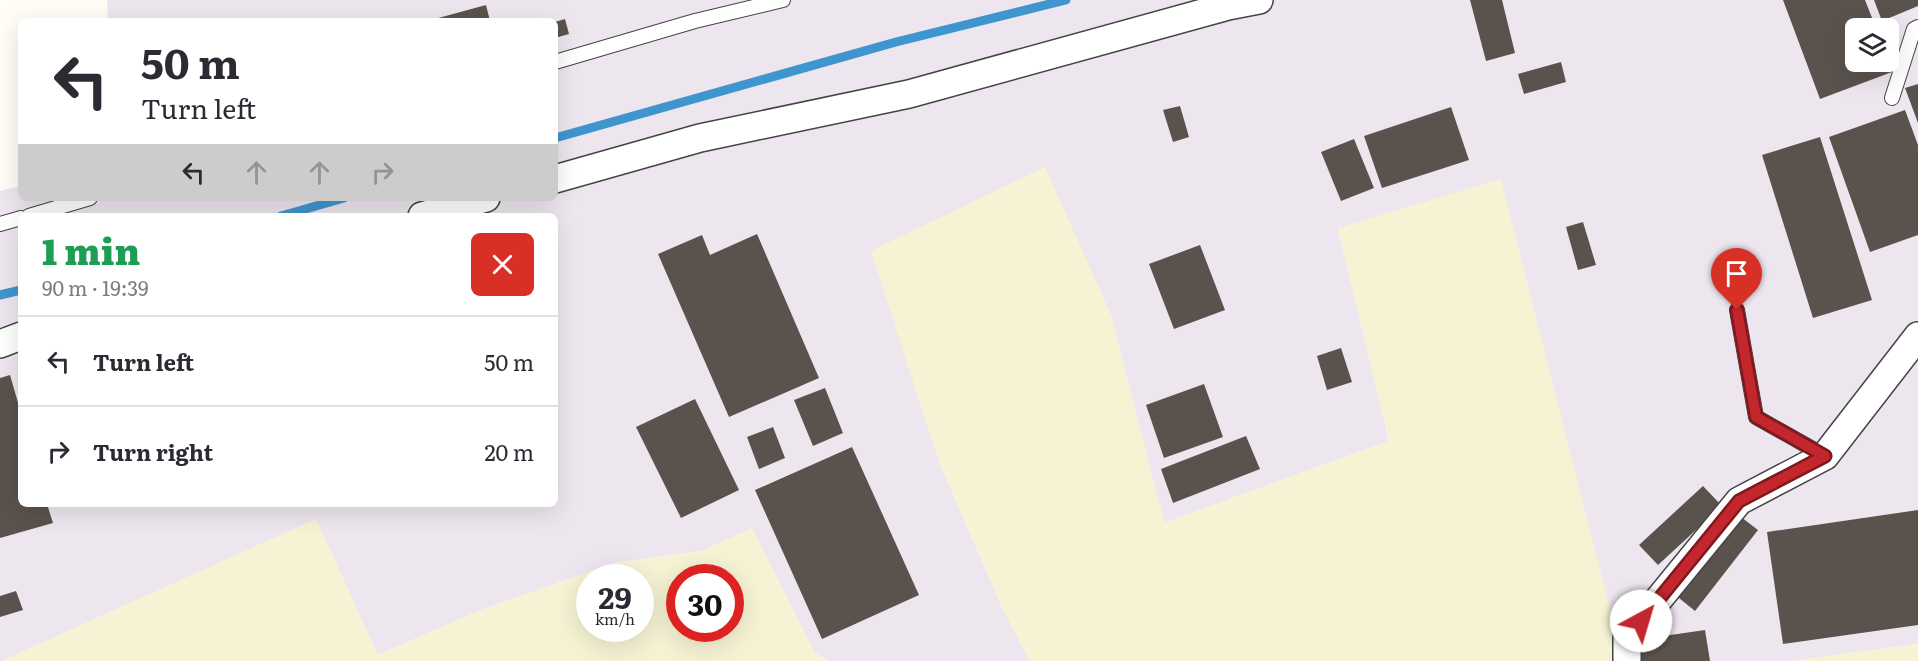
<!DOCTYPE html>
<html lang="en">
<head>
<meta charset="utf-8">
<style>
	body { margin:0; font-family:Literata,serif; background:#f2f2f3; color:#2b2b33; height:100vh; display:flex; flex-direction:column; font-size:22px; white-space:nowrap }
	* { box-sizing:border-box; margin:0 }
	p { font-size:20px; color:#7c7c81 }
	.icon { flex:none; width:33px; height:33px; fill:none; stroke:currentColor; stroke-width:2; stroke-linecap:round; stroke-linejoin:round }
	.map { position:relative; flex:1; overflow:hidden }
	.details { position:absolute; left:18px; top:213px; width:540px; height:294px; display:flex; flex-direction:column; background:#fff; border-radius:9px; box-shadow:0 6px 24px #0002 }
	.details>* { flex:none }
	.hud { position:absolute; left:18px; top:18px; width:540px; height:183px; border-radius:9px; box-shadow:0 6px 24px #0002; background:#fff; color:#2b2b33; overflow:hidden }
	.tools { position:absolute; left:1845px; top:18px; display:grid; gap:12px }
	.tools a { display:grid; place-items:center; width:54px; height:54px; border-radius:9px; background:#fff; box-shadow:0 6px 24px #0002; font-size:30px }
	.speed { position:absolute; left:576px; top:564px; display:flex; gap:12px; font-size:30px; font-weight:700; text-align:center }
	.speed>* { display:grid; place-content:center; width:78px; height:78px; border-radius:50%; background:#fff; box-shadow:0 6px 24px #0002; line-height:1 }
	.speed small { font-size:15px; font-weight:400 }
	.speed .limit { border:9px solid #d22; background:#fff; color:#111 }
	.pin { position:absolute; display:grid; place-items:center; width:51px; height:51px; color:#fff; margin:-62px -26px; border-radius:50% 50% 50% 0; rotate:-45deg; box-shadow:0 0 6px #0007 }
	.pin .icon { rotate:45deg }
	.me { position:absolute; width:66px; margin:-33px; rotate:39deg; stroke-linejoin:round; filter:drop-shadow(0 0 4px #0008) }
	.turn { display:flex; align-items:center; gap:21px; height:126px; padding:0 24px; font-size:27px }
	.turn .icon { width:78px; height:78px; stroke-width:2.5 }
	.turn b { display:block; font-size:42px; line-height:51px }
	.lanes { display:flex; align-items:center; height:57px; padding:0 24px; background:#0003; justify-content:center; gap:30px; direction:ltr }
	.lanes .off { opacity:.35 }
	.round { display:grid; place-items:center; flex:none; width:63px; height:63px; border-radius:9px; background:#f2f2f3 }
	.headline { display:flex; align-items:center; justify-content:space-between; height:102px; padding:0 24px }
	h1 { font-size:36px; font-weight:800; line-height:45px; color:#1e9e55 }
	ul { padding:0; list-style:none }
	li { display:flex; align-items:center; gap:18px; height:90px; padding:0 24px; border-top:2px solid #e1e1e2 }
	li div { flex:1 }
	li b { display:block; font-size:22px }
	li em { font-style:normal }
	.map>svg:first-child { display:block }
	.industrial { fill:#eee6ef; fill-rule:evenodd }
	.farmland { fill:#f6f3d4; fill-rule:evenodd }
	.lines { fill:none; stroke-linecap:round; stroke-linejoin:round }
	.stream { stroke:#3f96cf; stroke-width:9 }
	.building { fill:#5a524d }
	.service-casing { stroke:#444; stroke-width:16 }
	.minor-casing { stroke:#444; stroke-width:30 }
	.service { stroke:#fff; stroke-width:14 }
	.minor { stroke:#fff; stroke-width:27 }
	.route-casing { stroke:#7f191e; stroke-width:15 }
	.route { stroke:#c4262e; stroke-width:10 }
</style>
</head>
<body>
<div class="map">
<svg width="1918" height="661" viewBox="0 0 1918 661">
	<rect width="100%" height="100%" fill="#fffdf5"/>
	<path class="industrial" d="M107,0H1918V644L1792,661H1623L1338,228L1389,441L1164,523L1111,315L938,459L1002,607L1030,661H828L814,652L752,529L702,551L614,563L479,611L378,655L0,661V191L21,186V198H555V21H108ZM1856,28H1888V62H1856ZM21,216H555V504H21Z"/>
	<path class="farmland" d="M1045,167L1111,315L1164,523L1389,441L1338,228L1501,179L1623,661H1030L1002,607L938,459L871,251Z
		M316,519L378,655L479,611L614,563L702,551L752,528L814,652L828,661H1ZM590,578H640V628H590ZM680,578H730V628H680Z
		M1918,644V661H1792Z"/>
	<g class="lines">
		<path class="stream" d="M555,138L896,42L1066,0
			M281,216L344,198
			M0,295L21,290"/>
	</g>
	<path class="building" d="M1470,0H1502L1515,53L1486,61Z
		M1783,0H1865L1876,28H1856V62H1888L1892,72L1820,99Z
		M1874,0H1918V6L1882,21Z
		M486,5L490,21H431V20Z
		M565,19L569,34L555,38V22Z
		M1561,62L1566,82L1524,94L1518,74Z
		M1918,84V123L1905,88Z
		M1180,106L1189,137L1173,142L1163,110Z
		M1451,107L1469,160L1382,188L1364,136Z
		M1905,110L1918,145V235L1870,252L1829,137Z
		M1820,137L1872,300L1813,318L1762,155Z
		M1354,139L1374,188L1341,201L1321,152Z
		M1583,222L1596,265L1578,270L1566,227Z
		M757,234L819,378L729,417L658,254L702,235L710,255Z
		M1200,245L1225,310L1174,329L1149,264Z
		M1341,348L1352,382L1327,390L1317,356Z
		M10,375L21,413V504H47L53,523L0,538V378Z
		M1204,384L1223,437L1164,458L1146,405Z
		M825,388L843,433L813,446L794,400Z
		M695,399L739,490L681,518L636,427Z
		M773,427L785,458L759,469L747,437Z
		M1246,436L1260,469L1173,503L1161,469Z
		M852,447L919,595L822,639L755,490Z
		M1703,486L1722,506L1658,565L1639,545Z
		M1918,510V625L1783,644L1767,532Z
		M1737,514L1758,530L1695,611L1674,594Z
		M16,591L23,610L0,617V596Z
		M1705,630L1710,661H1639L1636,640Z"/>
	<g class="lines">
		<g class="service-casing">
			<path id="service" d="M555,62L695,21L783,0
				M1892,98L1914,29L1918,27
				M29,216L90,198
				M0,224L21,218
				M1737,310L1756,417L1825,456"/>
		</g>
		<g class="minor-casing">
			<path id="minor" d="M555,179L700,138L909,94L1228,6L1259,0
				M422,216L486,198
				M0,344L21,336
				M1627,661V638L1739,501L1825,456L1918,336"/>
		</g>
		<use href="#service" class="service"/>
		<use href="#minor" class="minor"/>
	</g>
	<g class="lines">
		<g class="route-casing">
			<path id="route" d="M1641,621L1739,501L1825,456L1756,417L1737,310"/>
		</g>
		<use href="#route" class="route"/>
	</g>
</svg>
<div class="tools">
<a><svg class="icon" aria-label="layers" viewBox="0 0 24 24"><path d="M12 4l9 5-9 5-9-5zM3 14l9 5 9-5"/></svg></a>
</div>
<div class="speed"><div>29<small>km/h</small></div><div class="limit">30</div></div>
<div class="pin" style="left:1737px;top:310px;background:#d93025"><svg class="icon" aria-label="arrive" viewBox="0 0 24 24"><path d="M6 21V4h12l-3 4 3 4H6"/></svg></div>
<svg class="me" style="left:1641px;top:621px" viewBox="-20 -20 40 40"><circle r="19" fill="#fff"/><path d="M0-13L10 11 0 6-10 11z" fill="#c4262e"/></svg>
<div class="hud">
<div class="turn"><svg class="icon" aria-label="left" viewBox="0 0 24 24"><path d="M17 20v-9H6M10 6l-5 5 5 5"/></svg><div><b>50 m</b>Turn left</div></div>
<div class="lanes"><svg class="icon" aria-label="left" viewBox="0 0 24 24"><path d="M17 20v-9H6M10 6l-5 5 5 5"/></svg><svg class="icon off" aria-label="ahead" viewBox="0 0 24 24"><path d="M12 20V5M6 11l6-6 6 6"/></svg><svg class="icon off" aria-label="ahead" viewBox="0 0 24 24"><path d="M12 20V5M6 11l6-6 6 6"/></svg><svg class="icon off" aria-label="right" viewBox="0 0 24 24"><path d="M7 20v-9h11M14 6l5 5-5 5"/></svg></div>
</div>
<section class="details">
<div class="headline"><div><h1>1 min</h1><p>90 m · 19:39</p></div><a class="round" style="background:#d93025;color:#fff"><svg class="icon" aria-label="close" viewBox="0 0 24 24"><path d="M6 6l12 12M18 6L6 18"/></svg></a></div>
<ul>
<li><svg class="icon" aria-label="left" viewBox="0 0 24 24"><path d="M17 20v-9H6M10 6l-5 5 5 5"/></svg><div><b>Turn left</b></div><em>50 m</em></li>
<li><svg class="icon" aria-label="right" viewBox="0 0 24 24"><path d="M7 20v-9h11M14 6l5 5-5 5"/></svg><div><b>Turn right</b></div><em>20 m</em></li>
</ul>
</section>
</div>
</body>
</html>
